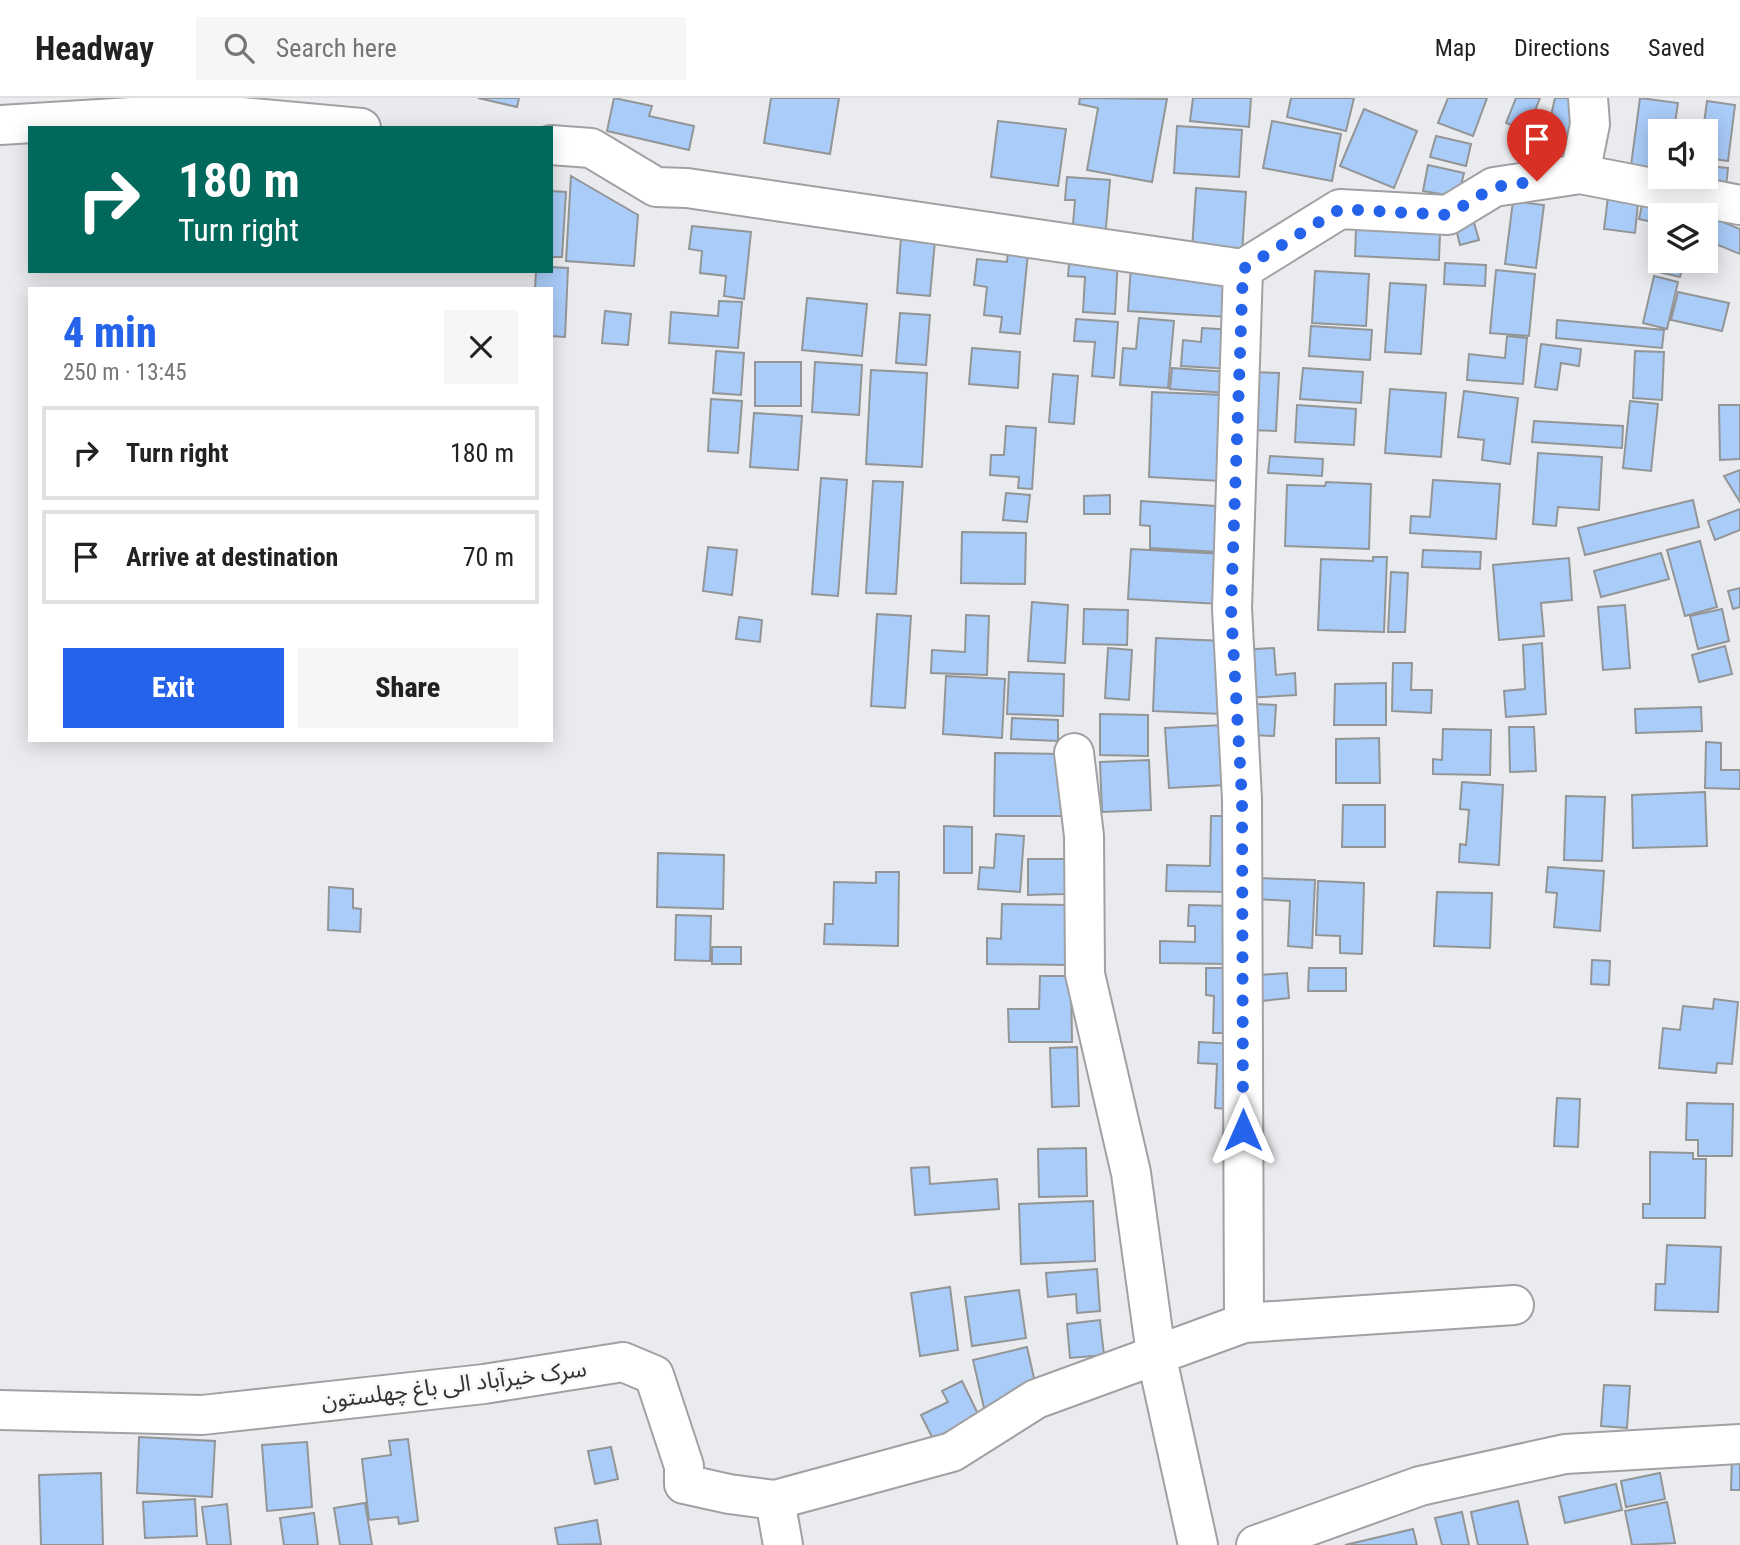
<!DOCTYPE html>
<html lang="en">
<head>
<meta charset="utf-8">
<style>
	body { margin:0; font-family:"Roboto Condensed","Noto Sans Arabic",sans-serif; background:#f6f6f6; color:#222; height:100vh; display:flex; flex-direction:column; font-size:26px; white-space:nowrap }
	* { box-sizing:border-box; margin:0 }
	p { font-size:23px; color:#767676 }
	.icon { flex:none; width:38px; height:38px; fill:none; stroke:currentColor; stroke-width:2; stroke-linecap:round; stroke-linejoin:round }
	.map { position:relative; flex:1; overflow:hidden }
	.panel { position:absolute; left:28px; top:189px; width:525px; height:455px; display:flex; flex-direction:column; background:#fff; border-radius:0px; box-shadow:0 4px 18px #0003 }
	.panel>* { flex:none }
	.guide { position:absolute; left:28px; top:28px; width:525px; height:147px; border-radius:0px; box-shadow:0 4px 18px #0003; background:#00695c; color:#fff; overflow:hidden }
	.buttons { position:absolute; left:1648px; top:21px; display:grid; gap:14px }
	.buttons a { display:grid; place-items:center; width:70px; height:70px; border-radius:0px; background:#fff; box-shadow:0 4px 18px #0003; font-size:35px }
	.pin { position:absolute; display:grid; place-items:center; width:60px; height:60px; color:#fff; margin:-72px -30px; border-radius:50% 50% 50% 0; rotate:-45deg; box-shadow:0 0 7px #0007 }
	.pin .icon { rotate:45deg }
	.me { position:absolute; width:77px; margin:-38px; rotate:0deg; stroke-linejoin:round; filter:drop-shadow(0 0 5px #0008) }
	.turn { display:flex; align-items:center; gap:24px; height:147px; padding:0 35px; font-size:32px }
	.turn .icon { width:91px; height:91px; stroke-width:2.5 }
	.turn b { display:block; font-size:49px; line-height:60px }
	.round { display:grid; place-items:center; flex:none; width:74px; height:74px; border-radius:0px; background:#f6f6f6 }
	.overview { display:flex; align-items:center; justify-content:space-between; height:119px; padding:0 35px }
	h1 { font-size:42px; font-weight:800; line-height:52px; color:#2563eb }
	.primary-button { display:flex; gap:14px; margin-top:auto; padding:14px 35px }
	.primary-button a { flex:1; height:80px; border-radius:0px; background:#2563eb; color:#fff; font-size:28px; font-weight:800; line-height:80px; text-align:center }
	.primary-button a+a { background:#f6f6f6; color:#222 }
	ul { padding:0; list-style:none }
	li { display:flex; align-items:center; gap:21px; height:94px; margin:0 14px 10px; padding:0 21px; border:4px solid #e0e0e0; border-radius:0px }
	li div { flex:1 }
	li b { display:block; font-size:26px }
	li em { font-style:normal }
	header { display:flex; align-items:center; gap:42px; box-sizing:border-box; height:98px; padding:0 35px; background:#fff; border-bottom:2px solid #e0e0e0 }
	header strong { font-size:33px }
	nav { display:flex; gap:38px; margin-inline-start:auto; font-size:24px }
	.search { width:490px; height:63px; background:#f6f6f6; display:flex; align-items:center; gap:18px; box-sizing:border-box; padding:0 24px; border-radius:0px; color:#767676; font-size:26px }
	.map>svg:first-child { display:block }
	.building { fill:#a9ccf8; stroke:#939597; stroke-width:2 }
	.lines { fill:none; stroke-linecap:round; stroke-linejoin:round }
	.minor-casing { stroke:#a1a1a4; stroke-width:42 }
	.minor { stroke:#fff; stroke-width:38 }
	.route { stroke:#2563eb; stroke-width:12; stroke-dasharray:0 21.6 }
	.labels { text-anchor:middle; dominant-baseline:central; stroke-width:5; stroke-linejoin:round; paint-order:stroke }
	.street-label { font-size:23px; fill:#313233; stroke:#f8f8fb }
</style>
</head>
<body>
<header>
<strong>Headway</strong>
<div class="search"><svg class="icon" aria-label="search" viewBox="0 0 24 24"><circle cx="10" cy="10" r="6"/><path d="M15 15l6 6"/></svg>Search here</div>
<nav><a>Map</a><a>Directions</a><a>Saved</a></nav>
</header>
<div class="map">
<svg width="1740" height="1447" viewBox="0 0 1740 1447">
	<rect width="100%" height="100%" fill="#eaebee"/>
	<path class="building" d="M478,0H519L517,9Z
		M614,0L652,8L649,18L694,28L689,52L607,33Z
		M771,0H839L830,56L764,45Z
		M1080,0L1167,1L1152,84L1087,72L1098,10L1079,6Z
		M1193,0H1251L1249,29L1190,23Z
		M1291,0H1354L1346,33L1287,19Z
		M1448,0H1487L1473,38L1438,25Z
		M1516,0H1540L1527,33L1506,25Z
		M1555,0H1574L1571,60L1543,53Z
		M1640,0L1678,5L1675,25L1700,28L1699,33H1661V78L1630,75Z
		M1707,3L1735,7L1728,63L1706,60V33H1703Z
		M1364,11L1417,33L1394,90L1340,68Z
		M998,23L1066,31L1058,88L991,79Z
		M1272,23L1341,36L1332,83L1263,70Z
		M1177,28L1242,32L1239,79L1174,75Z
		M1436,38L1471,46L1466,68L1430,59Z
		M1428,67L1464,75L1458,99L1423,93Z
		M1706,68L1728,70L1726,89L1696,86L1697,79H1706Z
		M571,78L638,117L634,168L566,163Z
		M1067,79L1110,82L1105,141L1072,139L1075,102H1065Z
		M1196,90L1246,94L1242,155L1192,152Z
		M1609,91L1639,95L1635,135L1604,131Z
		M551,93L566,94L562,159H551Z
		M1644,97L1694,117H1661V126L1639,121Z
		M1513,103L1544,107L1536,170L1505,166Z
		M1471,114L1479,142L1460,147L1453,119Z
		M1706,117L1740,131V156L1706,142Z
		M692,128L751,134L744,201L724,198L726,178L700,175L702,153L689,151Z
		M1356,131L1440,135L1439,162L1355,158Z
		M901,139L935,142L930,198L897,195Z
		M1661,151V163H1684L1680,179L1655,173Z
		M1008,153L1028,155L1020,236L1000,234L1002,219L984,217L987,189L974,187L977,161L1007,164Z
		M1070,156L1118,160L1115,216L1083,214L1085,179L1068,178Z
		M1445,165L1486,167L1485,188L1444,186Z
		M1131,167L1230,172L1228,219L1128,213Z
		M551,169L568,170L565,239L551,238V191H535L536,173H551Z
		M1496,172L1535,176L1529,238L1490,235Z
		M1315,173L1369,176L1366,228L1312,225Z
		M1654,178L1678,184L1667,231L1643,225Z
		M1390,185L1426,187L1421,256L1385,254Z
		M1678,194L1729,205L1722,233L1671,222Z
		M807,200L867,206L862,258L802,252Z
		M719,203L742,204L738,250L669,245L671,214L718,218Z
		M605,213L631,216L628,247L602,245Z
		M900,215L930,217L926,267L896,265Z
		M1139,220L1174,223L1168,290L1120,287L1123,250L1136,251Z
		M1076,221L1118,224L1114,280L1092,278L1095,244L1074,243Z
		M1557,222L1664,232L1662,250L1556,240Z
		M1311,228L1372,232L1370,262L1309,258Z
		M1202,230L1235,232L1232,271L1181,268L1183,242L1201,244Z
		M1507,238L1527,240L1523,286L1467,282L1469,256L1505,260Z
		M1541,246L1581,251L1579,268L1561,265L1557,292L1535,289Z
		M972,250L1020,254L1018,290L969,286Z
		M716,253L744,255L741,297L713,295Z
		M1635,253L1664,254L1662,302L1633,300Z
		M755,264H801V308H755Z
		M815,264L862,267L859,317L812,314Z
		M1172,270L1229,274L1227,295L1170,291Z
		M1303,270L1363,274L1361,305L1300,301Z
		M871,272L927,275L922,369L866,366Z
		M1249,274L1279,275L1276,333L1246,332Z
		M1053,276L1078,278L1074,326L1049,324Z
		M1390,291L1446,295L1441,359L1385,355Z
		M1464,293L1518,300L1510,366L1482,362L1484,342L1458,339Z
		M1152,294L1225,297L1221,383L1149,379Z
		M711,301L742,303L738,355L708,353Z
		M1630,303L1658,306L1651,373L1623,370Z
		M1297,307L1356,311L1354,347L1295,344Z
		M1719,307H1740V361L1720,362Z
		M754,315L802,318L798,372L750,369Z
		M1534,323L1623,328L1622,350L1532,344Z
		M1006,328L1036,330L1032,391L1018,390L1019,379L990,377L991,357H1004Z
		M1538,355L1602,359L1599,412L1558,409L1556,428L1533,426Z
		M1270,358L1323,361L1322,378L1268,375Z
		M1740,372V404L1724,378Z
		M821,380L847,382L838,498L812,496Z
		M1433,382L1500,386L1496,441L1410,435L1411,418L1430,419Z
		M873,383L903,384L896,496L866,495Z
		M1326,384L1371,386L1369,451L1285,448L1287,387L1325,388Z
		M1006,395L1030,397L1027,424L1003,422Z
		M1110,397V416H1084V398Z
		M1693,402L1699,429L1585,457L1578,430Z
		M1141,403L1231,409L1219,454L1150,450V428L1140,427Z
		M1740,411V432L1715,442L1708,423Z
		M962,434L1026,435L1025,486L961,485Z
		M1700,443L1717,509L1685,518L1667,452Z
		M708,449L737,452L732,497L703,493Z
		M1131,451L1224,456L1221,506L1128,501Z
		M1423,452L1481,454L1480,471L1422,469Z
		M1661,455L1669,481L1601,499L1594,473Z
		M1373,459H1387L1384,534L1318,532L1321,461L1373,463Z
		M1569,460L1572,502L1541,505L1544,538L1499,542L1493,467Z
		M1391,474L1408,475L1405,534H1388Z
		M1740,490V509L1733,511L1728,493Z
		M1032,504L1068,507L1065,565L1028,563Z
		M1625,507L1630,570L1603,572L1598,509Z
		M1084,511L1128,512L1127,547L1083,546Z
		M1722,511L1729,543L1698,551L1690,518Z
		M877,516L911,518L905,610L871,608Z
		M966,517L989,518L987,577L931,575L932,552L965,554Z
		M739,519L762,522L760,544L736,541Z
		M1156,540L1224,543L1222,616L1153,613Z
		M1542,545L1546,616L1506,619L1504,593L1525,591L1523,547Z
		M1725,548L1732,576L1699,584L1692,557Z
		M1108,550L1132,552L1129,602L1105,600Z
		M1274,550L1276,577L1295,575L1296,597L1244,600L1241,552Z
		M1393,565H1412L1411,592H1432L1431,615L1392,613Z
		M1009,574L1064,576L1063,618L1007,616Z
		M946,578L1005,581L1002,640L943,636Z
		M1386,585V627H1334L1335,586Z
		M1254,606L1276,607L1274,638L1253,637Z
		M1701,609L1702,633L1636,635L1635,611Z
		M1100,616L1148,617V658L1100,657Z
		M1012,620L1058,622V643L1011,641Z
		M1224,627L1227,687L1169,690L1165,630Z
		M1509,629H1534L1536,673L1510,674Z
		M1443,631L1491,632L1490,677L1433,676V661L1442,662Z
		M1379,640L1380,685H1336V641Z
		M1706,644L1721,645V672H1740V691L1705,690Z
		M995,655L1063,656L1062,718H994Z
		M1149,662L1151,712L1102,714L1100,664Z
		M1462,684L1503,687L1499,767L1459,764L1460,746L1466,747L1469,712L1460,711Z
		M1705,694L1707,748L1633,750L1632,697Z
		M1566,698L1605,699L1602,763L1564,762Z
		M1343,707H1385V749H1342Z
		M1211,718H1234L1233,794L1166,793L1167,767L1210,768Z
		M944,728L972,729V775H944Z
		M996,736L1024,738L1020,794L978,791L980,769L994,770Z
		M658,755L724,757L723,811L657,809Z
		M1028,761H1065V796L1028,797Z
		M1548,769L1604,773L1600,833L1554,829L1557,795L1546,794Z
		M876,774H899L898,848L824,846L825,826H833L834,784L876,785Z
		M1256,780L1315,782L1312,850L1288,848L1290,803L1255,801Z
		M1318,783L1364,785L1362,856L1340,855V838L1316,837Z
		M329,789L353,791V810L361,811L360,834L328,832Z
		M1437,794L1492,795L1490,850L1434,848Z
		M1002,806L1070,807L1068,867L987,866V840L1001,841Z
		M1189,807L1233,808V866L1160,865V843L1195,844V828H1188Z
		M676,817L711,818L710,863L675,862Z
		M712,849H741V866H712Z
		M1592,862L1610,863L1609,887L1591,886Z
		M1206,870H1237L1235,935H1213L1214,898L1206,897Z
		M1309,870H1346V893H1308Z
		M1287,875L1289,900L1262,903L1259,877Z
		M1040,878H1071L1072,944H1009L1008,911H1039Z
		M1714,901L1738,904L1732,966L1717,965L1716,975L1659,970L1663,930L1680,932L1683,908L1713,911Z
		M1199,944L1234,946L1231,1011L1215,1010L1217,966L1198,965Z
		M1077,949L1079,1008L1052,1009L1050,950Z
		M1557,1000L1580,1001L1578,1049L1554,1048Z
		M1687,1005L1733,1006L1732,1058H1698V1042H1686Z
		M1086,1050L1087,1098L1039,1099L1038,1051Z
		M1650,1054L1693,1055V1061H1706L1705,1120H1643V1106H1650Z
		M929,1069L930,1086L997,1081L999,1111L915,1117L911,1070Z
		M1093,1103L1095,1163L1021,1166L1019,1106Z
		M1667,1147L1721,1149L1718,1214L1655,1212L1656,1186H1665Z
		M1097,1171L1100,1213L1077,1215L1076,1196L1048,1199L1046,1175Z
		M950,1189L958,1252L920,1258L911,1195Z
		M1019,1192L1026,1240L972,1248L965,1199Z
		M1100,1222L1104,1257L1070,1260L1067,1226Z
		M1027,1249L1038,1298L984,1310L973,1262Z
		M962,1283L979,1318L933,1341L921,1317L948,1304L942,1293Z
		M1604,1287L1630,1288L1627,1330L1601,1328Z
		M139,1339L215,1343L212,1399L137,1395Z
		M408,1341L418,1423L399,1426L398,1419L369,1422L362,1361L391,1357L389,1343Z
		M307,1344L312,1409L267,1413L262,1347Z
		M611,1349L618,1381L595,1386L588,1353Z
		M1732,1358H1740V1392H1731Z
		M101,1375L103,1447H41L39,1377Z
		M1660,1375L1665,1401L1626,1409L1621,1383Z
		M1616,1386L1622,1412L1565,1425L1559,1399Z
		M195,1401L197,1438L145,1440L143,1404Z
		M1518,1403L1528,1447H1478L1471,1414Z
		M1667,1404L1675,1445L1632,1447L1625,1413Z
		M365,1405L372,1447H340L334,1410Z
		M227,1406L231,1447H207L202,1409Z
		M1462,1414L1469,1447H1442L1435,1420Z
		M314,1415L318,1447H284L280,1420Z
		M597,1422L601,1446L558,1447L555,1430Z
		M1413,1431L1417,1447H1345Z"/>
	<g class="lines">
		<g class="minor-casing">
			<path id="minor" d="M0,27L198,15L361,30
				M551,47L591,50L656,89L687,90L1243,171L1340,111L1448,117L1494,89L1580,76L1740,107
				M1580,76L1590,26L1588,0
				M1243,171L1232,510L1242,701L1244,1225
				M1074,655L1084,738L1085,876L1131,1075L1156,1256L1198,1447
				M0,1312L202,1317L484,1286L623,1264L654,1277L684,1368V1386L729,1396L775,1402L783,1447
				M775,1402L952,1354L1036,1301L1244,1225L1514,1207
				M1256,1447L1420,1388L1565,1356L1740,1346"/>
		</g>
		<use href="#minor" class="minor"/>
	</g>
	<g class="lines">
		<path class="route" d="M1243,1032L1242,701L1231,510L1243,171L1340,111L1448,117L1494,89L1537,83"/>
	</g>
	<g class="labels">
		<g class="street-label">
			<text transform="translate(454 1287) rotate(-7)">سرک خیرآباد الی باغ چهلستون</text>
		</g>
	</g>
</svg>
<div class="buttons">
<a><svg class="icon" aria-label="sound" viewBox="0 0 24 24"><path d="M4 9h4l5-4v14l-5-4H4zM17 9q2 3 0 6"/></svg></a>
<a><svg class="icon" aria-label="layers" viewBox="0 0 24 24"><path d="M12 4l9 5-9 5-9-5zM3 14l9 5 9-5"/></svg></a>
</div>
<div class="pin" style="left:1537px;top:83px;background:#d93025"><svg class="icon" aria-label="arrive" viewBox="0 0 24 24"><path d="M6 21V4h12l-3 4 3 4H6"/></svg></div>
<svg class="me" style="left:1243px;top:1032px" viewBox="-20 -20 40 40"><path d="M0-17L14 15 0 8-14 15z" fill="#2563eb" stroke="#fff" stroke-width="4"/></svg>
<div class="guide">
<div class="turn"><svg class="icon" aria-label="right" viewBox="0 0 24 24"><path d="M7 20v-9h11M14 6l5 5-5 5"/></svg><div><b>180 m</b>Turn right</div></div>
</div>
<section class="panel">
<div class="overview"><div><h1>4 min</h1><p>250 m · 13:45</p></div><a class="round"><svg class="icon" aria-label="close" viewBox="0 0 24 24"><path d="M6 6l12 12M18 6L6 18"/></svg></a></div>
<ul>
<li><svg class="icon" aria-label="right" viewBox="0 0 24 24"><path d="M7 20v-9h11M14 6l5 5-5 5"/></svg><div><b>Turn right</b></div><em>180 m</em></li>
<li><svg class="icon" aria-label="arrive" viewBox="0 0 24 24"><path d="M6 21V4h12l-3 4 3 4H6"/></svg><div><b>Arrive at destination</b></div><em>70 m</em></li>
</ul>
<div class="primary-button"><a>Exit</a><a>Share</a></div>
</section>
</div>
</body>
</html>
